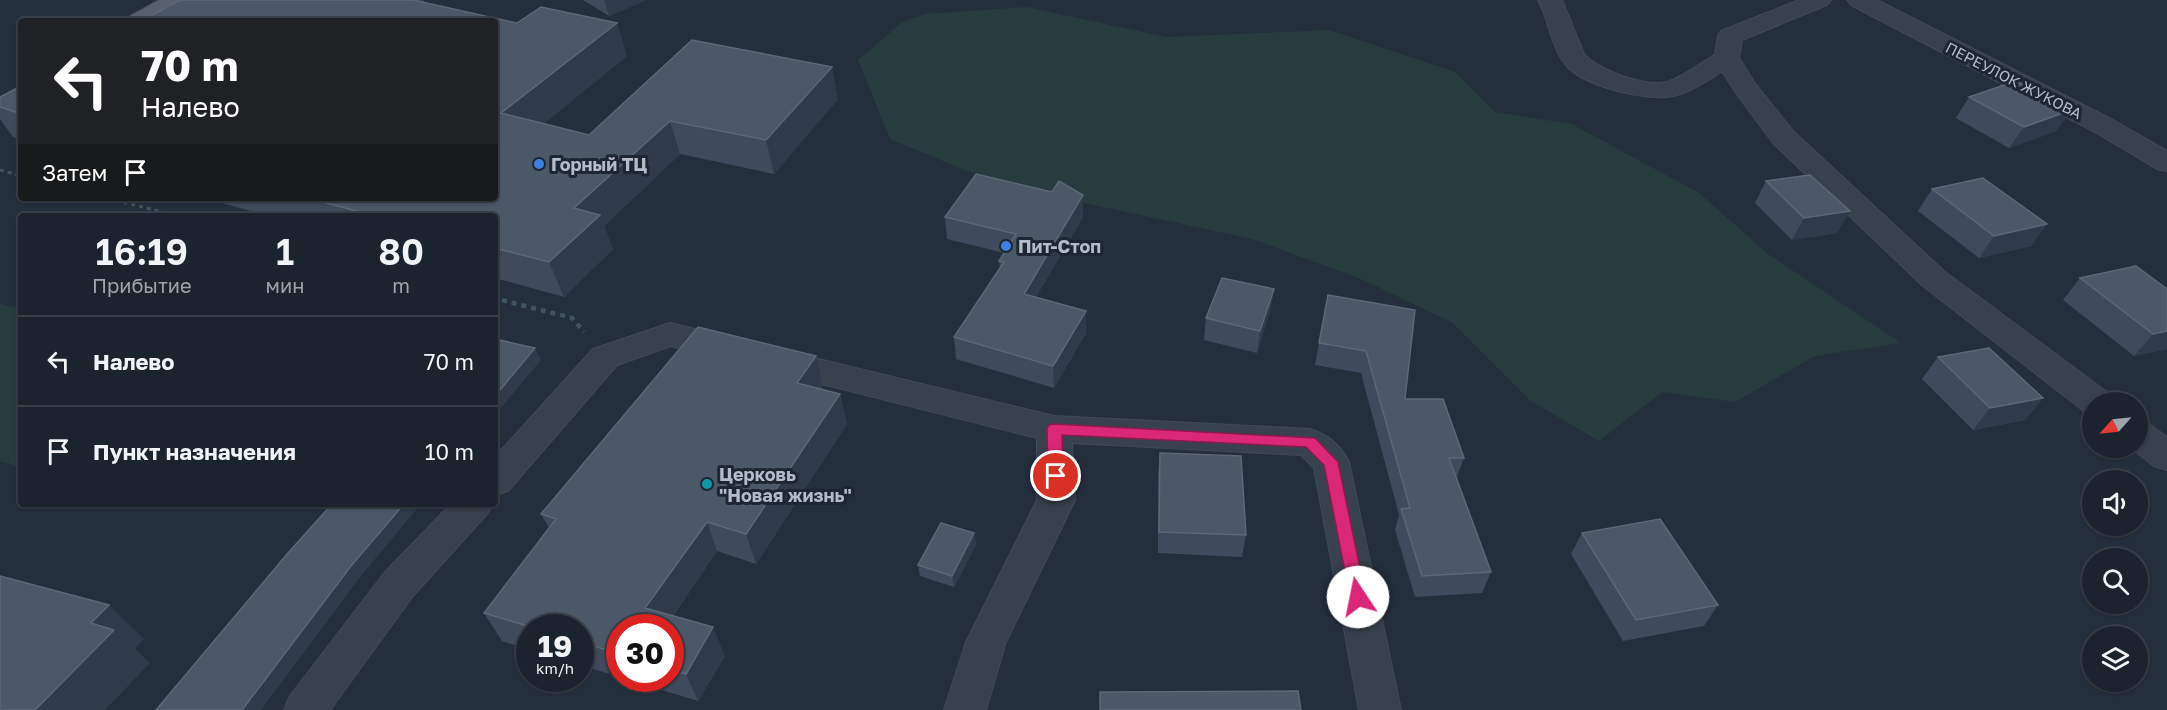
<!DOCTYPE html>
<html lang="ru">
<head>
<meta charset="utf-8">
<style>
	body { margin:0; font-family:"Golos Text",sans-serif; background:#242b36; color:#f1f3f6; height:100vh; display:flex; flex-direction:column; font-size:22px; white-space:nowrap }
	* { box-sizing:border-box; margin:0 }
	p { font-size:20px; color:#a0a4aa }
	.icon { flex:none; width:33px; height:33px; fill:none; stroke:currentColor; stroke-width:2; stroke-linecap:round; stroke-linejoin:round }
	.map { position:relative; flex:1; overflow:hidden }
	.panel { position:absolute; left:18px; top:213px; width:480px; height:294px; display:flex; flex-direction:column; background:#1b232e; border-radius:6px; box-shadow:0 2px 4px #0004,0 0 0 2px #39404a }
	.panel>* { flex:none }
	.guide { position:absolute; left:18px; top:18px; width:480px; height:183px; border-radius:6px; box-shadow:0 2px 4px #0004,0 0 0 2px #39404a; background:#202124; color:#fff; overflow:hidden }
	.needle { width:39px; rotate:243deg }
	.buttons { position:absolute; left:2082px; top:392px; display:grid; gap:12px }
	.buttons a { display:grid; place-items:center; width:66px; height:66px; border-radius:50%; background:#1b232e; box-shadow:0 2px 4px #0004,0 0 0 2px #39404a; font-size:30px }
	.speed { position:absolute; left:516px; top:614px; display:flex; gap:12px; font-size:30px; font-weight:700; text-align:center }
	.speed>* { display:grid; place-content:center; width:78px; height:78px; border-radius:50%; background:#1b232e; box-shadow:0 2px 4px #0004,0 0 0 2px #39404a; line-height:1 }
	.speed small { font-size:15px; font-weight:400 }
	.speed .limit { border:9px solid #d22; background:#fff; color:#111 }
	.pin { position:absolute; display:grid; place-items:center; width:51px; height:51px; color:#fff; margin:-26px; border:3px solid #fff; border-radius:50%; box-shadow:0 2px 6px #0007 }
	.me { position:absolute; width:66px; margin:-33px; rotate:349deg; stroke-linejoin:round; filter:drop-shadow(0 0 4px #0008) }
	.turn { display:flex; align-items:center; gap:21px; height:126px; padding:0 24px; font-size:27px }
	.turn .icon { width:78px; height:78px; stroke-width:2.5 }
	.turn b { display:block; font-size:42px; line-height:51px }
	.then { display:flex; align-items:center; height:57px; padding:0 24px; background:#0003; gap:12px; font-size:22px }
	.eta { display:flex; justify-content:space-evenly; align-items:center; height:102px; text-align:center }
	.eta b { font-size:36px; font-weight:600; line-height:42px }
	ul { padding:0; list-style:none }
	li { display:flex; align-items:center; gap:18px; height:90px; padding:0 24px; border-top:2px solid #39404a }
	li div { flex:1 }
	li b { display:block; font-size:22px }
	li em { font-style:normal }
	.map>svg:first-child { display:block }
	.green { fill:#263c3f }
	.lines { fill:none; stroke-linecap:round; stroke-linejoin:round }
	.minor-casing { stroke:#414a57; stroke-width:2 }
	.major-casing { stroke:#414a57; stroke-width:2 }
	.path-far1 { stroke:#3f5557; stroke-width:3; stroke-dasharray:4 4; stroke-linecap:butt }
	.path { stroke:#3f5557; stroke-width:4.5; stroke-dasharray:5 5; stroke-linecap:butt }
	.minor { fill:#38414e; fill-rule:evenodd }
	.major { fill:#56606e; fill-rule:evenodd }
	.wall { fill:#3f4b5c }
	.shaded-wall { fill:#2f3b4b }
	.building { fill:#4b5868; stroke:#5c6777; stroke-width:1.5 }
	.route { fill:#db2777; stroke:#8e194d; stroke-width:1.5 }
	.shop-dot { fill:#3f7fe0; stroke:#1d2633; stroke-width:2 }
	.culture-dot { fill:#0f9aa8; stroke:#1d2633; stroke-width:2 }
	.labels { text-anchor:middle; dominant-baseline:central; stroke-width:6; stroke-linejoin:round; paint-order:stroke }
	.far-street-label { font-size:15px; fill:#b4bcc9; stroke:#1d2633 }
	.poi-label { font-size:18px; font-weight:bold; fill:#b4bcc9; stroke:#1d2633; text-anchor:start }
</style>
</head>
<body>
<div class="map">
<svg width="2167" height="710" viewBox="0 0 2167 710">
	<rect width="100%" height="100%" fill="#242f3e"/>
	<path class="green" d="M1027,7L1166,37L1329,30L1455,72L1495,112L1572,124L1699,193L1768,254L1901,343L1815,356L1735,402L1662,392L1599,441L1531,401L1453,323L1361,279L1252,239L1033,192L964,170L890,139L858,60L901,23L925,14Z
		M0,304L21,309V467L0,461Z"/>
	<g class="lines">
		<g class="minor-casing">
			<path id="minor" d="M1538,0H1562L1584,54C1598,70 1645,87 1666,82C1683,78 1700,63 1715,55L1718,36L1721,31L1799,0H1831L1827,5L1742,40L1739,58L1756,85L1793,131L1945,272L2108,393L2113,402H2092V414L2084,411L1923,286L1773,143L1736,93L1722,71C1707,81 1691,92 1673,96C1646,102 1583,86 1565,64C1551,46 1549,20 1538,0Z
				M1847,0H1877L2113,120L2167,151V171L2157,169L2095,132L1851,5Z
				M670,323L1054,416L1310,429C1327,434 1341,446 1349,462L1401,710H1359L1314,468L1301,455L1072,443L1075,500L1006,642L986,710H944L966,642L1037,500V438L671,346L617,365L508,491L495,495V457L593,349Z
				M2138,421L2150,425L2167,437V470L2154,466L2130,447H2138Z
				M451,504H493L487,514L413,596L330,710H284L290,696L385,572Z"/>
		</g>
		<g class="major-casing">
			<path id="major" d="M159,0H188L184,5L155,21H126L130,16Z"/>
		</g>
		<path class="path-far1" d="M0,170L21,176
			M108,198L178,216
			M495,298L508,301"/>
		<path class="path" d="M502,300L572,318L584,332"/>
		<use href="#minor" class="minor"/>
		<use href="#major" class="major"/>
	</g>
	<path class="wall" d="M423,0L424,2L627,56L543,124L589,135L692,40L838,99L774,174L680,154L604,226L613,249L564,297L495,278V216H269L204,198H495L141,21Z
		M583,0H646L609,16Z
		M21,86V139L13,137L0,119V97Z
		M1969,97L2056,131L2009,148L1956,118Z
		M1766,181L1837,233L1792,240L1755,203Z
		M1932,189L2047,224L2031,246L1979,258L1918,211Z
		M1052,192L1083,195V217L1036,297L1086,333L1054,388L956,359L954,337L1000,269L999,261L1004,253L947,239L945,217Z
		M2080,278L2167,289V349L2134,356L2063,300Z
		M1274,289L1270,311L1257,353L1204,340L1206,318Z
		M1328,295L1405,399L1464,458L1456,479L1491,572L1482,593L1415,597L1395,530L1399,515L1361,373L1315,365Z
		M1938,357L2043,398L2025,420L1973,430L1922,379Z
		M823,387L821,389L840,394L847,424L756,564L717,551L673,616L725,656L698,701L622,678H670V627H620V677L580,665V627H530V650L502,641L484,613L549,528L541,514Z
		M1160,453L1246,535L1242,557L1158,553V475Z
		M974,533L976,545L954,587L920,576L918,565Z
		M1582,533L1718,605L1704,626L1623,641L1571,554Z"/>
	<path class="shaded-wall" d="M604,0H646L609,16Z
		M617,23L627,56L515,147L501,113Z
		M832,67L838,99L774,174L766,140Z
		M2071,110L2056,131L2009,148L2024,127Z
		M670,121L680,154L604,226L613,249L564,297L549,262L574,208Z
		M1083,195V217L1025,316L1024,294Z
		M1850,211L1837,233L1792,240L1804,218Z
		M2047,224L2031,246L1979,258L1994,236Z
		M1274,289L1270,311L1257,353L1260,331Z
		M1086,311V333L1054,388L1053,366Z
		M2167,331V349L2134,356L2153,334Z
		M535,348L541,360L495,415V396Z
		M816,356L823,387L805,413L797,383Z
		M840,394L847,424L756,564L746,534Z
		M2043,398L2025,420L1973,430L1990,408Z
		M404,504H421L360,577L261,710H242L351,566Z
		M707,522L717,551L665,627L645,608Z
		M974,533L976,545L954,587L952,576Z
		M109,605L144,639L135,649L150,663L105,710H35L91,623Z
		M713,627L725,656L698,701L686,674Z"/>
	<path class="building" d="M180,0H413L517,23L541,7L617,23L501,113L589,135L692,40L832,67L766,140L670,121L574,208L600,215L549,262L495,248V216H375L308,198H495V21H141Z
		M2016,81L2071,110L2024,127L1969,97Z
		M21,86V114L0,107V97Z
		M976,174L1052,192L1059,181L1083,195L1024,294L1086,311L1053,366L954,337L1004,262L999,261L1016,234L945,217Z
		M1810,175L1850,211L1804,218L1766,181Z
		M1983,178L2047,224L1994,236L1932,189Z
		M2136,266L2167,289V331L2153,334L2080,278Z
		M1222,278L1274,289L1260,331L1206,318Z
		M1328,295L1415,310L1405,399H1443L1464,458H1449L1491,572L1422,576L1401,509L1410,508L1366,351L1319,343Z
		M698,327L816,356L797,383L840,394L746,534L707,522L645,608L713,627L686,674L670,669V627H620V654L580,642V627H531L484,613L556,519L541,514Z
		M495,339L535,348L495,396Z
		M1989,348L2043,398L1990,408L1938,357Z
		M1160,453L1241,456L1246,535L1159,532Z
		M332,504H404L351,566L242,710H156L288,553Z
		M1660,519L1718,605L1636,620L1582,533Z
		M941,523L974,533L952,576L918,565Z
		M0,576L109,605L91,623L114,630L35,710H0Z
		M1298,691L1301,710H1100V692Z"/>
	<path class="route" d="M1054,424L1315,438L1338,462L1366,597L1364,602L1358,604L1352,602L1350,597L1324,465L1306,447L1062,435L1063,476L1061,480H1050L1048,476L1047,429L1049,425Z"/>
	<g class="shop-dot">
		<circle cx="539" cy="164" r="6"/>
		<circle cx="1006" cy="246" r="6"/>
	</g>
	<circle class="culture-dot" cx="707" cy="484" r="6"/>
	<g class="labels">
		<g class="far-street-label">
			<text transform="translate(2014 80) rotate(27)">ПЕРЕУЛОК ЖУКОВА</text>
		</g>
		<g class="poi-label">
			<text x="551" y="164">Горный ТЦ</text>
			<text x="1018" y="246">Пит-Стоп</text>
			<text x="719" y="474">Церковь<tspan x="719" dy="21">"Новая жизнь"</tspan></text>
		</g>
	</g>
</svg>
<div class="buttons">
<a><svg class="needle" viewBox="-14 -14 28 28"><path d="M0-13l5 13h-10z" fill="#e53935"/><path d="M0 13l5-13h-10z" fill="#a0a4aa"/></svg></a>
<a><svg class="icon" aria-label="sound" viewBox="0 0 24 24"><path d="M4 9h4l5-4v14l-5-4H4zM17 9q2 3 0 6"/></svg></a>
<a><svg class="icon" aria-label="search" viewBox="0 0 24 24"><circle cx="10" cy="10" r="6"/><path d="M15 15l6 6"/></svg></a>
<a><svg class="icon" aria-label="layers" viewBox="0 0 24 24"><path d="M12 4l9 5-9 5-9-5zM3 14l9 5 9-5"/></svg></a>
</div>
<div class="speed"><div>19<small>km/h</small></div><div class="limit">30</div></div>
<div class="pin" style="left:1056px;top:476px;background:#d93025"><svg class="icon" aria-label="arrive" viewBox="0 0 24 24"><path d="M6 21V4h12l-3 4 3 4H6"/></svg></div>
<svg class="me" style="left:1358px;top:597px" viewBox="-20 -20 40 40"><circle r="19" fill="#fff"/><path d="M0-13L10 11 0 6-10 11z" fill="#db2777"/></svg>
<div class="guide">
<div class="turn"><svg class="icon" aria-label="left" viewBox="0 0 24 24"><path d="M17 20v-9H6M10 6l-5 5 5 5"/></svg><div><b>70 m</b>Налево</div></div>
<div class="then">Затем<svg class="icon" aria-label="arrive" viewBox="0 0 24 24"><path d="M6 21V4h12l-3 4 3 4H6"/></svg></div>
</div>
<section class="panel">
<div class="eta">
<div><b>16:19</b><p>Прибытие</p></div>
<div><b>1</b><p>мин</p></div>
<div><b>80</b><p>m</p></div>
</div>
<ul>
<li><svg class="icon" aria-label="left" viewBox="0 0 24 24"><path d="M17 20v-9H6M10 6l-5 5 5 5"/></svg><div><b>Налево</b></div><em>70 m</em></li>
<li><svg class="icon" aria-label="arrive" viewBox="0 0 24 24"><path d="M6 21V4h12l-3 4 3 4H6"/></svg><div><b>Пункт назначения</b></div><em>10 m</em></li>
</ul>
</section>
</div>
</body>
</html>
